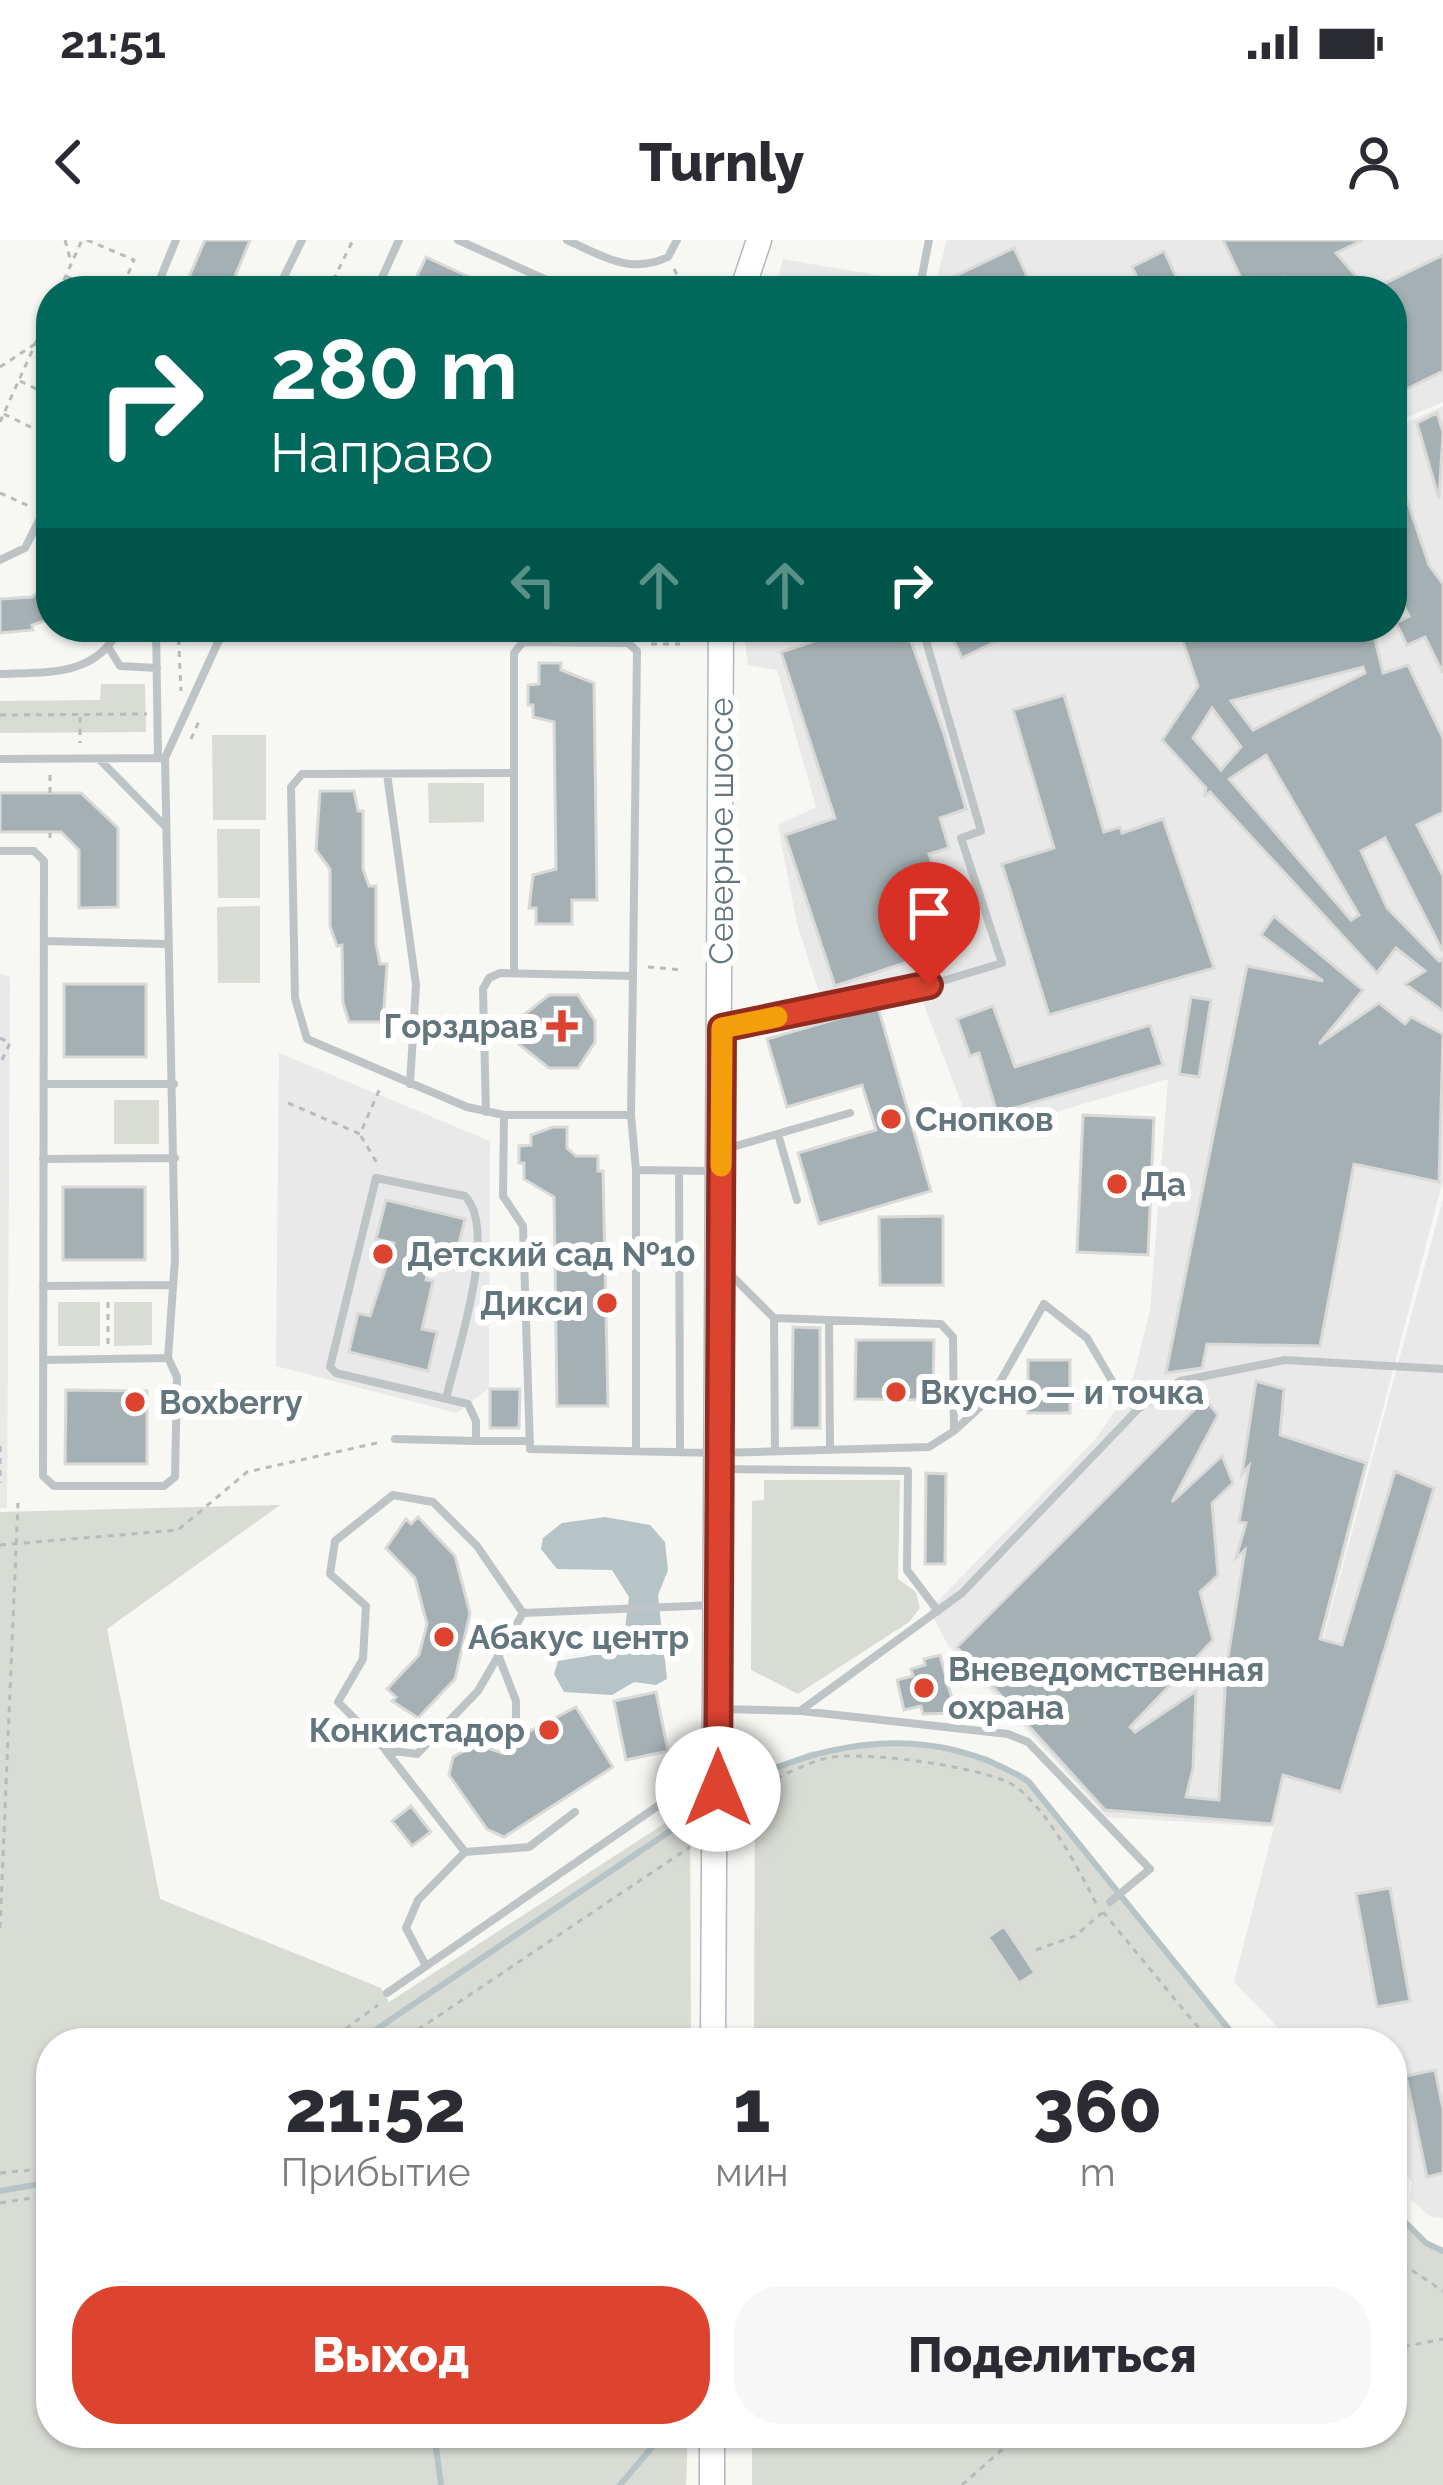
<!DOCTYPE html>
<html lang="ru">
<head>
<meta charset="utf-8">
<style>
	body { margin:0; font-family:Raleway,sans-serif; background:#f7f7f7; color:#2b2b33; height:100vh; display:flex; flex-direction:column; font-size:45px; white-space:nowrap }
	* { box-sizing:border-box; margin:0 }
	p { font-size:39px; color:#7c7c81 }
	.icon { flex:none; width:66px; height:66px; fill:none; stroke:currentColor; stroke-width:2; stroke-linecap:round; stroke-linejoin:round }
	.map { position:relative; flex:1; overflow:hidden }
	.panel { position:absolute; left:36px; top:1788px; width:1371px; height:420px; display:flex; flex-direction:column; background:#fff; border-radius:48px; box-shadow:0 3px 9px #0004 }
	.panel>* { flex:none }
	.top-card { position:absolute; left:36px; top:36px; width:1371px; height:366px; border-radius:48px; box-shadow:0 3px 9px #0004; background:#00695c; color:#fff; overflow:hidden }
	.pin { position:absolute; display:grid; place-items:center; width:102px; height:102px; color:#fff; margin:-123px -51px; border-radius:50% 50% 50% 0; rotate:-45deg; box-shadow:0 0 12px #0007 }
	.pin .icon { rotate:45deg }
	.me { position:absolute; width:132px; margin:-66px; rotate:0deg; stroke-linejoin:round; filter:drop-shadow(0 0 9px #0008) }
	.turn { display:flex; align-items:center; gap:42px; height:252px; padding:0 36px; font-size:54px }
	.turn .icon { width:156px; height:156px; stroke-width:2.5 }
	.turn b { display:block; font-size:84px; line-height:102px }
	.lanes { display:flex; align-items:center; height:114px; padding:0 36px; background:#0003; justify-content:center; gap:60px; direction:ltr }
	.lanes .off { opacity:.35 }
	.eta { display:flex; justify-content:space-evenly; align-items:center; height:204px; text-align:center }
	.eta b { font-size:72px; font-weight:800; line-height:84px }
	.action { display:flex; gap:24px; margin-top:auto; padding:24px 36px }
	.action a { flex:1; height:138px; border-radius:48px; background:#dc4430; color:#fff; font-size:48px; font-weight:800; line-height:138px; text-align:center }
	.action a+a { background:#f7f7f7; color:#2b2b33 }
	.status { display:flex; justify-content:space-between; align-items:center; height:84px; padding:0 60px; background:#fff; direction:ltr }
	.status svg { height:33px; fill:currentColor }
	header { display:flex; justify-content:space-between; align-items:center; height:156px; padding:0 36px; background:#fff; font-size:54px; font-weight:800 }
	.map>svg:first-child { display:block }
	.built { fill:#e8e9e8 }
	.green { fill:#d8dcd4 }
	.water { fill:#b6c4c7 }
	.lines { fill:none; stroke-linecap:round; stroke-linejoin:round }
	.stream { stroke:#b6c4c7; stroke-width:6 }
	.building { fill:#a5b0b4; stroke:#d9d9d7; stroke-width:3; fill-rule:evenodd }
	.primary-casing { stroke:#b2b8bb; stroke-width:27 }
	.path { stroke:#b7bbbd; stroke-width:3; stroke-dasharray:6 6; stroke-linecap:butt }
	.lane { stroke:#bec4c6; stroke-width:8 }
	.primary { stroke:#fff; stroke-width:24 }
	.route-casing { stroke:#8f2c1f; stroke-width:30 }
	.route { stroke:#dc4430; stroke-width:21 }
	.slow { stroke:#f59e0b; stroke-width:21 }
	.poi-dot { fill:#dc4430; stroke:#fff; stroke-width:4.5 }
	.labels { text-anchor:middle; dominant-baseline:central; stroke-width:12; stroke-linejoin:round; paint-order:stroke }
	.street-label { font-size:33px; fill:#63767e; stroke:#fff }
	.poi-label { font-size:33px; font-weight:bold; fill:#63767e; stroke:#fff; text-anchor:start }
</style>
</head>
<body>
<div class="status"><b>21:51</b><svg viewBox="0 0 49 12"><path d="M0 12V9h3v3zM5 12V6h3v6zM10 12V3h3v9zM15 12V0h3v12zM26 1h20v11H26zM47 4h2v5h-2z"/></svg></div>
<header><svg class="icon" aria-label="back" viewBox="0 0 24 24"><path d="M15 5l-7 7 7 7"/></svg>Turnly<svg class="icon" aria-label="person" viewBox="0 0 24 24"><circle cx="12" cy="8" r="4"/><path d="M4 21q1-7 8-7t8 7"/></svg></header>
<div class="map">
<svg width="1443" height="2245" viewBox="0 0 1443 2245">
	<rect width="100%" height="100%" fill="#f7f7f4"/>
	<path class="built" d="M947,0H1443V162L1392,184V51H939L937,38Z
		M783,19L905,40V51H775Z
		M1443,166V940L1304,1468L1443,959V1978L1431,1977L1410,1959L1412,1942L1392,1919V1803H1293L1234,1742L1274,1587L1107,1577L948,1405L929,1370L1093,1202L1130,1150L1150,1071L1168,839L974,896L914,739L822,761L797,684L778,585L816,567L777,430L748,425L743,387H1392V189Z
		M0,733L10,737L7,1268H0Z
		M279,813L490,901L489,1148L457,1173L276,1126Z"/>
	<path class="green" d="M101,444H145L146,492L0,493V461L100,460Z
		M212,495H266V580H213Z
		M428,543H484V582L429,583Z
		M217,589H260V658H218Z
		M260,666V743H218L217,667Z
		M114,860H159V904H114Z
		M58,1062H100V1106H58Z
		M114,1062H152V1105L114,1106Z
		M764,1240H900L898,1339L916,1352L920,1368L909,1382L798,1454L751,1430L752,1261L764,1260Z
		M280,1265L107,1389L160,1659L381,1748L389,1762L690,1567L691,1803H51V2193H688L686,2245H0V1272Z
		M887,1502L987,1516L1028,1541L1240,1803H754L755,1536L809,1512Z
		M1392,1969L1426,2003L1443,2011V2245H752V2193H1392Z"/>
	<path class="water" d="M605,1277L650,1285L665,1302L668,1330L658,1355L667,1439L656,1445L634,1442L612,1455L564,1452L554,1434L558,1421L600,1414L624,1397L629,1357L612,1330L557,1329L541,1309L543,1298L562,1283Z"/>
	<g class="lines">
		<path class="stream" d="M745,1541C838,1497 937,1485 1028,1541L1240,1803
			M356,1803L682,1583
			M0,1951L51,1942
			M1392,1969L1426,2003L1443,2011
			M434,2193L441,2245
			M620,2245L664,2193"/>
	</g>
	<path class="building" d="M205,0H250L229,51H183Z
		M1223,0H1363L1336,13L1369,51L1443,15V131L1392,156V51H1297L1285,37L1247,51Z
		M1014,8L1034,51H927L928,49Z
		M1164,11L1183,51H1144L1132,27Z
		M426,17L499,51H410Z
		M1437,173L1443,192L1439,259L1417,183Z
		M1392,216L1429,325L1443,344V433L1425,397L1407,405L1396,383L1409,376L1392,342Z
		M51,343V379L32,385L33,390L0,393V359L32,357Z
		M857,387H906L944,494L966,569L940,578L949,608L929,614L959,705L835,746L785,595L835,578L781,412Z
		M947,387H1014L1015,392L962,418Z
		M1178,387H1372L1383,433L1408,425L1443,498V572L1417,585L1443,636V712L1385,598L1361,611L1387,668L1439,721L1443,718V771L1405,744L1425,731L1396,708L1377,733L1210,552L1205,555L1206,548L1162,500L1198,446ZM1363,427L1365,433L1253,490L1231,461ZM1212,468L1241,507L1221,530L1193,498ZM1266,515L1359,675L1351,680L1229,539Z
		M539,423H561V430L594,443L597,660H572V684H536V668H529L533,635L556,629L554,482L533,477V465H528V445L539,444Z
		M1064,455L1104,592L1120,587L1122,593L1163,579L1214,728L1049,775L1002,624L1054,608L1013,470Z
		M320,551H354L358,571H363V629L369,646H376V704L380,724H387L383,782H349L343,763L342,705L337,706L330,686V629L316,610Z
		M0,553H81L118,588V667L79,668V610L61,592H0Z
		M1274,676L1363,750L1319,804L1379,763L1405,784L1411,777L1443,794L1439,942L1354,924L1320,1106L1207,1104L1202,1128L1166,1133L1247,726L1323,741L1261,695Z
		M64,744H146V817H64Z
		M549,755H578L595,781V802L578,828H549L516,802V781Z
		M1191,757L1211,760L1199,837L1179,834Z
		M993,766L1015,827L1150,785L1163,825L997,873L979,813L970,816L957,779Z
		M878,767L931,951L819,984L798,913L876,890L862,845L787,867L767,799Z
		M1083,875L1154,878L1148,1015L1077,1012Z
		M553,887H567V908L576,916H598V931H603L608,1166H557L554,957L524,939V923H519V906L531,905V895Z
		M63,947H145V1020H63Z
		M386,960L465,979L455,1018L433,1012L426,1040L433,1041L422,1089L437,1092L428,1131L349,1112L358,1073L370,1076L394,1003L376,999Z
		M943,976V1045H880L879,977Z
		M793,1087L820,1088V1188H792Z
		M856,1100H934L933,1160L855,1159Z
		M1028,1120H1070V1173H1028Z
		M1256,1141L1284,1149L1280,1195L1366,1223L1320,1399L1342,1405L1395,1231L1434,1248L1341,1552L1283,1535L1272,1584L1105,1570L957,1407L1205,1159L1218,1175L1172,1262L1222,1216L1233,1243L1212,1263L1218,1335L1200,1352L1213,1400L1130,1487L1135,1492L1196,1451L1193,1528L1186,1557L1219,1560L1226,1430L1245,1310L1236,1318L1246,1283L1239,1282L1249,1226L1242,1234Z
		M490,1149H520L519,1188H490Z
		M66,1150L147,1151V1224H65Z
		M926,1233L946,1234L945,1324H925Z
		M418,1277L455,1316L470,1373L455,1439L418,1478L392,1461L396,1457L387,1449L419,1415L427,1384L415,1338L386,1308L406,1279L411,1284Z
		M940,1415L956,1473L923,1474L921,1466L904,1470L897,1440L913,1436L911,1429L925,1425L924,1419Z
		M656,1452L668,1511L626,1520L614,1461Z
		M576,1467L613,1527L504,1597L487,1589L449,1535L453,1517L476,1504L502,1513L513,1500Z
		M411,1566L431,1592L412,1606L392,1581Z
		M1390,1648L1410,1761L1377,1767L1356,1654Z
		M1004,1686L1035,1733L1019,1743L988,1697Z
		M1435,1830L1443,1869V1933L1427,1937L1406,1836Z"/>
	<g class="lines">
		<g class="primary-casing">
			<path id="primary" d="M742,51L759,0
				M713,1803L721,387
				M712,2193V2245"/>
		</g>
		<path class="path" d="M65,0L71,22
			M87,0L134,20L121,51
			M674,29L685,51
			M66,36L97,51
			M59,51L82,0
			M328,51L353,0
			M0,127L35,104L51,111
			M20,141L51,156
			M4,174L51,197
			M0,182L51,69
			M0,253L31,267
			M178,387L181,451
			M651,404H680
			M0,475L147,474
			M80,477V503
			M191,499L199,481
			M50,553V531
			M50,593V598
			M648,727L682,730
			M0,798L10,803L0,824
			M288,863L360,894L381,846
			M361,896L377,923
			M108,1104V1060
			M0,1206V1243
			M0,1305L178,1290L247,1232L381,1202
			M735,1563C764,1547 794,1526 827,1518C860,1510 994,1527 1019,1549C1053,1579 1076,1625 1097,1665
			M1103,1672L1211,1803
			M0,1688L18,1263
			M1036,1710L1075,1696L1102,1673
			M326,1803L378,1765
			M398,1803L690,1607
			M0,1933L51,1928
			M0,1963L51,1955
			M1392,2017L1443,2051
			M1392,2109L1443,2099
			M962,2245L1021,2193"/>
		<path class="lane" d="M458,0L571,51
			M567,0C602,16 630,35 668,17L677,0
			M284,40L309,51
			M155,51L176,0
			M277,51L302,0
			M376,51L399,0
			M919,51L929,0
			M0,320L25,308L51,257
			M156,387L158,517
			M1022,387L1026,395
			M110,410L120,426L157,428
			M0,434C48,432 97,437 120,387
			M165,518L225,387
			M0,519L165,518L175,1019L168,1118L177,1137L175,1237L164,1246H54L43,1236L44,621L34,611H0
			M100,520L165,586
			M387,534L416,745L410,844
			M44,701L166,704
			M514,733V413L523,402L628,403L637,411L633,736
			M723,788L893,756L1002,723L961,598L981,591L922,387
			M44,844H174
			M486,872L483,749L489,738L500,733L633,736L631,874
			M504,875L467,867L307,799L295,758L291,547L302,534L514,533
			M778,894L797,960
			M722,910L850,873
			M43,919L175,918
			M636,930L713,931
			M679,931L680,1211
			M43,1046L170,1045
			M774,1078L775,1212
			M829,1080L830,1210
			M43,1120L168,1118
			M446,1159C456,1114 499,992 465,956L376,938L330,1127L336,1133L468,1164L476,1181V1201H527
			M955,1190L992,1156L1044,1064L1087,1098L1122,1158L1138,1169
			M395,1199L476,1201
			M636,1210V930L631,875H504L503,956L523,986L530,1209L719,1213L929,1207L954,1191L953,1097L941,1084L774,1078L724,1028
			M720,1229L908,1231L907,1330L938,1371
			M523,1373L478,1451L417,1514L386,1510L338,1462L363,1419L366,1366L330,1334L335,1301L393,1255L433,1262L477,1306L523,1373L714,1365
			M720,1469L800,1471L962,1353L1138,1169L1180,1141L1285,1120L1443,1129
			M801,1471L1008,1494L1028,1502L1150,1629L1110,1662
			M438,1496L462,1491L492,1500L516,1490V1461L499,1417
			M386,1511L465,1612L418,1660L406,1688L426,1726
			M465,1612L529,1607L575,1572
			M387,1753L707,1532"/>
		<use href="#primary" class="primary"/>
	</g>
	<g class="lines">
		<g class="route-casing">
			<path id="route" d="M718,1549L722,788L929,745"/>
		</g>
		<use href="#route" class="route"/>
		<path class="slow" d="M721,926L722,788L777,777"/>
	</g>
	<g class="poi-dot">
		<path d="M556 768h12v12h12v12h-12v12h-12v-12h-12v-12h12z"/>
		<circle cx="891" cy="879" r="12"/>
		<circle cx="1117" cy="944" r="12"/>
		<circle cx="383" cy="1014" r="12"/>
		<circle cx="607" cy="1063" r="12"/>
		<circle cx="896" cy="1152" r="12"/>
		<circle cx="135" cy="1162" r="12"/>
		<circle cx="444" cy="1397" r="12"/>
		<circle cx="924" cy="1448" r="12"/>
		<circle cx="549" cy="1490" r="12"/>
	</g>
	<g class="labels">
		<g class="street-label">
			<text transform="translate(721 591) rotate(-90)">Северное шоссе</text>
		</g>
		<g class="poi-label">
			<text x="538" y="786" text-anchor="end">Горздрав</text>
			<text x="915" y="879">Снопков</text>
			<text x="1141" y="944">Да</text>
			<text x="407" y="1014">Детский сад №10</text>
			<text x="583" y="1063" text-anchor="end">Дикси</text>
			<text x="920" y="1152">Вкусно — и точка</text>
			<text x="159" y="1162">Boxberry</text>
			<text x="468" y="1397">Абакус центр</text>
			<text x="948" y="1429">Вневедомственная<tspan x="948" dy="38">охрана</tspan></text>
			<text x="525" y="1490" text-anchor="end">Конкистадор</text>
		</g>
	</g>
</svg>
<div class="pin" style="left:929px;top:745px;background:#d93025"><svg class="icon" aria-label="arrive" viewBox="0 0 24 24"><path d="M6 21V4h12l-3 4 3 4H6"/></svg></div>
<svg class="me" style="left:718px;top:1549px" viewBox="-20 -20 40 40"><circle r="19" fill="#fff"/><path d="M0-13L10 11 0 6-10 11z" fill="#dc4430"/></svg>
<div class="top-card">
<div class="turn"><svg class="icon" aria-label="right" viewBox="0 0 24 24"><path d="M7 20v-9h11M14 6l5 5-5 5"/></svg><div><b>280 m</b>Направо</div></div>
<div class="lanes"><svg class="icon off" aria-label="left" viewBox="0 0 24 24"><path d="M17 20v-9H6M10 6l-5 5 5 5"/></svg><svg class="icon off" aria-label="ahead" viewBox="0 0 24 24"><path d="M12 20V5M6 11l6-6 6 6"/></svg><svg class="icon off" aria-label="ahead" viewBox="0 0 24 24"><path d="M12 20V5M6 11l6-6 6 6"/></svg><svg class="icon" aria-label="right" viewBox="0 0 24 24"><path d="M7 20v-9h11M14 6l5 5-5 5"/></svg></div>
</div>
<section class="panel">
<div class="eta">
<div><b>21:52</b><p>Прибытие</p></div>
<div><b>1</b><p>мин</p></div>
<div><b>360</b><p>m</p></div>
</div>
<div class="action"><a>Выход</a><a>Поделиться</a></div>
</section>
</div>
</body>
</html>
